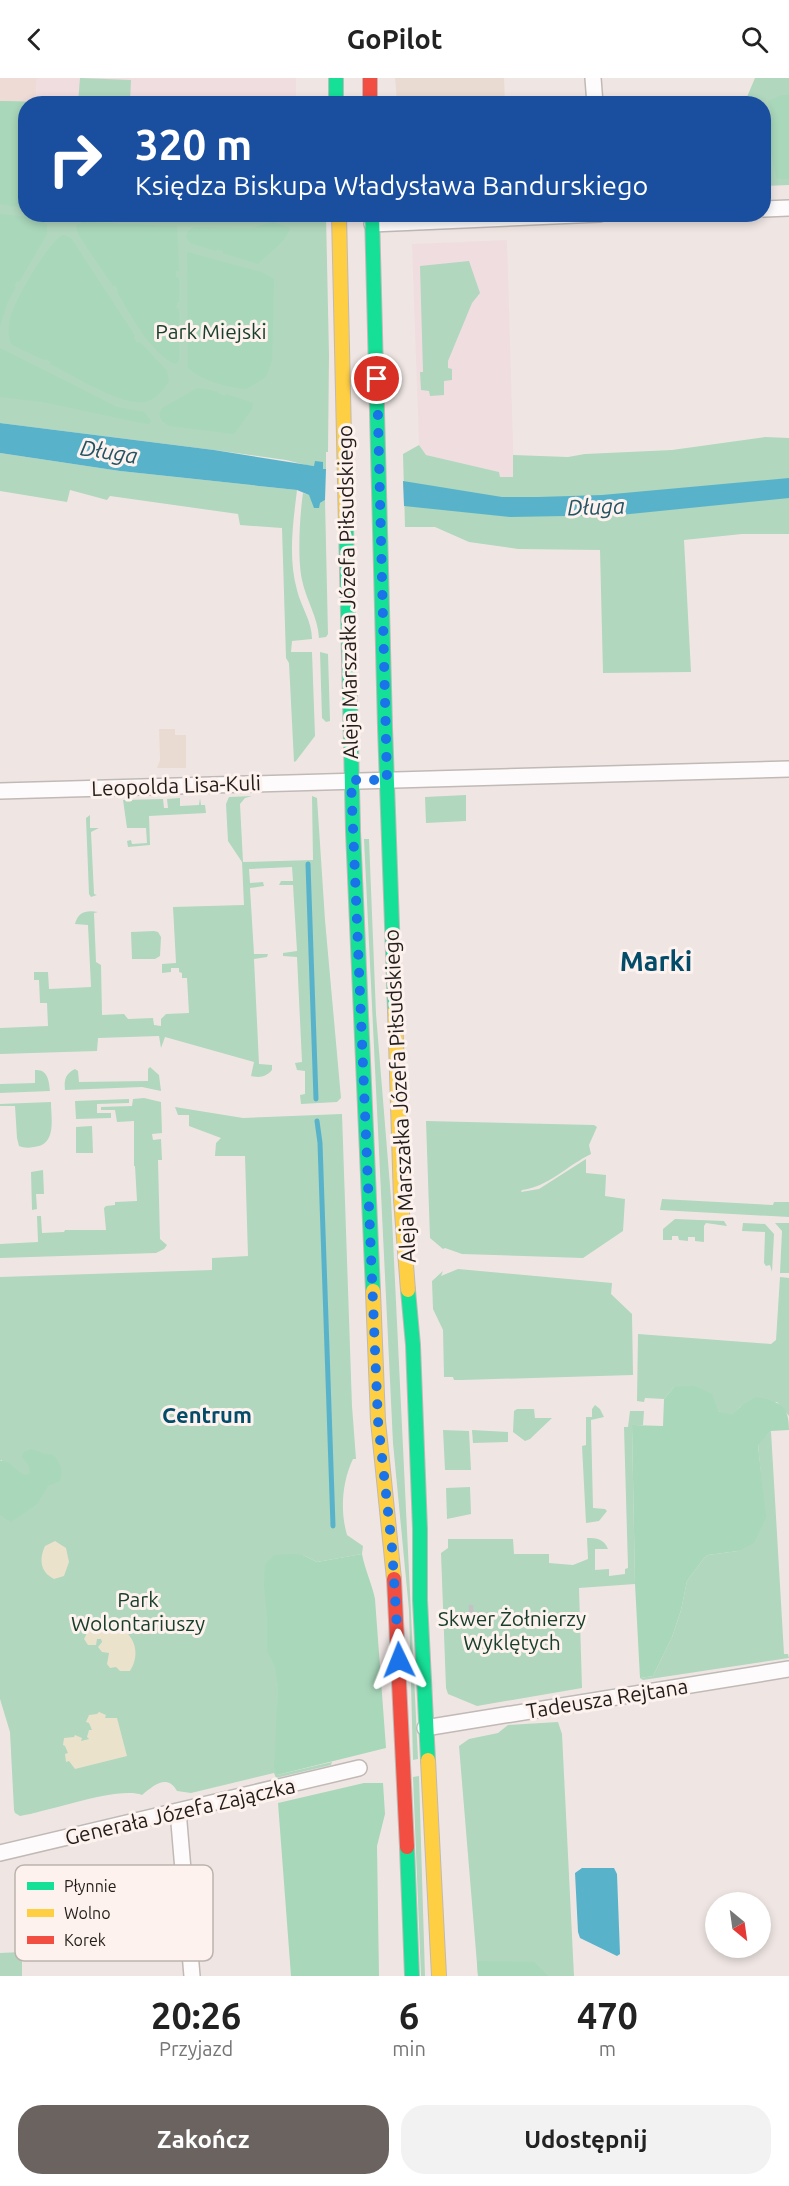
<!DOCTYPE html>
<html lang="pl">
<head>
<meta charset="utf-8">
<style>
	body { margin:0; font-family:Ubuntu,sans-serif; background:#f2f2f2; color:#222; height:100vh; display:flex; flex-direction:column; font-size:22px; white-space:nowrap }
	* { box-sizing:border-box; margin:0 }
	p { font-size:20px; color:#767676 }
	.icon { flex:none; width:33px; height:33px; fill:none; stroke:currentColor; stroke-width:2; stroke-linecap:round; stroke-linejoin:round }
	.map { position:relative; height:1898px; overflow:hidden }
	.panel { display:flex; flex-direction:column; background:#fff; flex:1 }
	.panel>* { flex:none }
	.hud { position:absolute; left:18px; top:18px; width:753px; height:126px; border-radius:24px; box-shadow:0 3px 9px #0003; background:#1a4fa0; color:#fff; overflow:hidden }
	.needle { width:39px; rotate:151deg }
	.buttons { position:absolute; left:705px; top:1814px; display:grid; gap:12px }
	.buttons a { display:grid; place-items:center; width:66px; height:66px; border-radius:50%; background:#fff; box-shadow:0 3px 9px #0003; font-size:30px }
	.pin { position:absolute; display:grid; place-items:center; width:51px; height:51px; color:#fff; margin:-26px; border:3px solid #fff; border-radius:50%; box-shadow:0 2px 6px #0007 }
	.me { position:absolute; width:66px; margin:-33px; rotate:358deg; stroke-linejoin:round; filter:drop-shadow(0 0 4px #0008) }
	.turn { display:flex; align-items:center; gap:21px; height:126px; padding:0 18px; font-size:27px }
	.turn .icon { width:78px; height:78px; stroke-width:2.5 }
	.turn b { display:block; font-size:42px; line-height:51px }
	.eta { display:flex; justify-content:space-evenly; align-items:center; height:102px; text-align:center }
	.eta b { font-size:36px; font-weight:600; line-height:42px }
	.cta { display:flex; gap:12px; margin-top:auto; padding:12px 18px }
	.cta a { flex:1; height:69px; border-radius:24px; background:#6a6360; color:#fff; font-size:24px; font-weight:600; line-height:69px; text-align:center }
	.cta a+a { background:#f2f2f2; color:#222 }
	header { display:flex; justify-content:space-between; align-items:center; height:78px; padding:0 18px; background:#fff; font-size:27px; font-weight:600 }
	.map>svg:first-child { display:block }
	.commercial { fill:#eadbd2 }
	.built { fill:#eedbd5 }
	.education { fill:#f0dde0 }
	.green { fill:#b1d7be }
	.forest { fill:#a9d7ba }
	.sand { fill:#ebe2cc }
	.water { fill:#58b3ca }
	.lines { fill:none; stroke-linecap:round; stroke-linejoin:round }
	.stream { stroke:#58b3ca; stroke-width:5 }
	.street-casing { stroke:#c0b9b6; stroke-width:18 }
	.fast-casing { stroke:#c0b9b6; stroke-width:16 }
	.slow-casing { stroke:#c0b9b6; stroke-width:16 }
	.jam-casing { stroke:#c0b9b6; stroke-width:16 }
	.street { stroke:#fdfbfb; stroke-width:15 }
	.fast { stroke:#16e098; stroke-width:14 }
	.slow { stroke:#ffcf43; stroke-width:14 }
	.jam { stroke:#f24e42; stroke-width:14 }
	.rail { stroke:#c4c2c2; stroke-width:4.5; stroke-dasharray:8 8; stroke-linecap:butt }
	.route { stroke:#1a73e8; stroke-width:10; stroke-dasharray:0 18 }
	.labels { text-anchor:middle; dominant-baseline:central; stroke-width:6; stroke-linejoin:round; paint-order:stroke }
	.park-label { font-size:21px; fill:#173e2a; stroke:#fdf2ee }
	.street-label { font-size:21px; fill:#231d1a; stroke:#fdf2ee }
	.water-label { font-size:22px; font-style:italic; fill:#235463; stroke:#fdf2ee }
	.neighbourhood-label { font-size:22px; font-weight:bold; fill:#034c69; stroke:#fdf2ee }
	.district-label { font-size:27px; font-weight:bold; fill:#034c69; stroke:#fdf2ee }
	.key { fill:#fdf2ee; stroke:#bcb2ae; stroke-width:1.5 }
	.key-label { font-size:16px; fill:#231d1a }
</style>
</head>
<body>
<header><svg class="icon" aria-label="back" viewBox="0 0 24 24"><path d="M15 5l-7 7 7 7"/></svg>GoPilot<svg class="icon" aria-label="search" viewBox="0 0 24 24"><circle cx="10" cy="10" r="6"/><path d="M15 15l6 6"/></svg></header>
<div class="map">
<svg width="789" height="1898" viewBox="0 0 789 1898">
	<rect width="100%" height="100%" fill="#efe6e3"/>
	<path class="commercial" d="M395,0H504L505,25H397Z
		M159,651H175V657H186V690H157L160,682Z"/>
	<path class="built" d="M0,0H37L36,24L0,23Z"/>
	<path class="education" d="M37,0H296V25L36,26Z
		M507,162L514,399H499V394L426,377L419,367L412,166Z"/>
	<path class="green" d="M80,0L131,2L130,25H78Z
		M755,0H789V107L764,108V26H744Z
		M0,23L36,24V25L26,26V136L326,137L329,277L328,374H326V391H323V384L315,388L306,387L286,382L214,372L0,345Z
		M469,183L480,215L472,225L448,283V290L452,291V302L444,303V317L430,318L429,313L421,312L420,294H423L420,188Z
		M765,359L789,360V456H742L684,462L691,594L603,595L600,472L518,471L469,464L435,449H405L403,376L419,367L426,377L499,394L500,399H513V377L568,379L585,376L672,372Z
		M0,375L120,393L297,412C293,445 288,480 297,512C301,529 312,543 312,561L292,563L291,574H312L315,658L296,683L294,684L289,585L286,580L282,450L240,447L238,436L110,418L107,422L70,412L67,424L0,413Z
		M303,415L309,417L313,424L320,425L325,422L328,556L326,559L319,560C318,539 306,522 302,502C297,479 300,436 303,415Z
		M320,574L328,576L330,643L326,644L322,640Z
		M466,717V743L426,745L425,719Z
		M252,718L245,720L240,726L243,784L313,782L312,718L317,720L325,842L341,1020L337,1024L301,1026L300,1017L305,1016V993L297,992L295,985L302,984L297,879L283,878V875L297,873L293,807H279L281,803H293L292,789L249,791L250,805L263,804L264,808L250,810L254,876H268L267,879L254,881L259,986L272,987V992C266,999 260,1000 251,998L254,984L165,959L161,970L159,958L98,960L97,973L0,976V950L48,948L47,925H40L39,902H34V894H48L49,911L91,909L88,847L75,846C78,834 86,832 98,834L94,835L96,884L101,887L102,937L124,936L128,941L153,940L154,947L161,948V941L166,936L189,935L187,900H182V895L179,894V890H171V894L162,895V886L176,885L173,829L244,827L242,784L228,763L226,726L229,719Z
		M180,720V728L199,727L200,720L201,727H205L206,735L149,738L150,767L128,769L127,763L131,762L132,766L147,765L146,750H127L123,722L163,721L164,730H168L167,721Z
		M90,737V750H99L91,754L94,816L97,817L91,819L89,816L86,740Z
		M364,761H369L376,936L391,1120L418,1681L413,1682L409,1532L393,1365Z
		M154,853L158,854L161,859L160,878L155,881H132L131,854Z
		M150,989L159,997L161,1013L142,1009L65,1012C64,1002 65,996 75,991L78,993L79,1004L148,1003V991Z
		M35,992C48,991 49,1003 50,1013L0,1015V1006L35,1005Z
		M144,1020L161,1024L162,1055L152,1056L153,1062L161,1061L162,1082H158L160,1161L167,1167L164,1171L156,1175L0,1180V1166L38,1164L37,1138H41L42,1155L64,1154L65,1152H106L104,1130L106,1128L115,1127V1124L137,1123L135,1088H134V1043L117,1044L115,1032H101V1029L132,1028L133,1021Z
		M129,1021V1025L97,1026V1035H111V1040L76,1041L75,1023Z
		M51,1024C51,1041 57,1067 34,1069C28,1070 24,1070 19,1068L17,1060L15,1028H0V1026Z
		M175,1029L243,1040L342,1036L352,1328L356,1381H353C342,1404 340,1433 347,1457L363,1468L362,1476L317,1484L303,1477H274L278,1610L277,1697L332,1684L331,1687L276,1700L274,1695L191,1715L177,1713C167,1695 153,1708 142,1717C118,1708 48,1734 20,1738L15,1735L14,1732L10,1654L0,1621V1390L2,1382L0,1383V1199L212,1192V1180L248,1178L245,1078H215L216,1065L221,1060L189,1048V1037H178Z
		M426,1043L594,1047L597,1049L589,1067L591,1076C568,1087 548,1109 522,1112L521,1114L539,1111L586,1081V1095L606,1097L605,1118L625,1121L623,1153L583,1180L462,1176L445,1170L443,1171L430,1160Z
		M92,1048L93,1075H76V1049Z
		M43,1092L44,1116H36L37,1131L32,1132L31,1094Z
		M662,1121L773,1127L774,1124H789V1139L660,1132Z
		M675,1141L724,1143L727,1148L706,1145L704,1148V1164L695,1163V1159H688V1163L679,1162L678,1158H672V1162H663V1151Z
		M743,1145L765,1146L774,1156L772,1194L770,1187L766,1188L764,1185L765,1154L742,1153Z
		M775,1145H789V1195H780L782,1153Z
		M458,1191L612,1205L611,1216L632,1236L633,1297L462,1302H454L453,1299H444L443,1252L433,1231L432,1203L443,1193L441,1198Z
		M780,1199L789,1200V1338L777,1324L741,1328L732,1338L718,1333L674,1309L664,1321L645,1320L644,1324L637,1323L638,1256L771,1266L776,1262Z
		M595,1327L600,1331L604,1339L591,1342L593,1430L605,1431L607,1433L599,1443L586,1445L582,1368L586,1367V1339H592V1331Z
		M517,1331H534L535,1340H552L530,1361L525,1363L513,1354L514,1333Z
		M630,1333H644L643,1347L632,1348L635,1506L579,1510L582,1610L477,1628L448,1616L446,1610L441,1475L448,1470V1461H513L514,1476H549V1485L573,1487L588,1481L587,1460C597,1460 604,1461 608,1471H595V1492L609,1491V1498L625,1496V1491L628,1490L624,1349H628Z
		M443,1352L469,1353L471,1392H445Z
		M472,1352L508,1354V1364L473,1365Z
		M771,1353L784,1576H788L789,1580L643,1602L640,1600L653,1598L672,1559L681,1532L687,1503L704,1480L708,1477L738,1473L765,1439L758,1366Z
		M470,1409L471,1436L447,1441L446,1410Z
		M558,1644L562,1656L574,1898H478L459,1668L469,1661L498,1655L508,1647Z
		M419,1698L425,1898H421L413,1699Z
		M22,1874V1898H0V1875Z"/>
	<path class="forest" d="M782,17H789V101H777C773,87 770,72 770,57C771,40 774,42 768,23Z
		M0,23L36,24V25L26,26L25,130L0,126Z
		M0,136L39,140L47,147V156L19,204L17,203L14,208L16,209L8,223L0,248Z
		M130,137H298L293,141L277,138L252,141Z
		M82,144L177,148L179,193H176V199L179,200V224H177L176,230L179,231V255H176V262H179V282L176,286C152,278 130,235 117,214L118,212L115,207L113,208L78,156L76,148Z
		M273,144L290,150C285,166 269,174 258,186L223,175V173L217,171L216,173L190,165L186,159L188,153L194,149L251,150Z
		M63,157L71,160L135,258L134,260L137,265L140,264L167,293L169,303C163,312 157,321 145,324C121,328 73,297 50,286L51,284L46,281L44,282L12,267C6,258 9,240 14,230C20,214 49,164 63,157Z
		M187,174L261,194L274,201L272,282L266,299L246,311C226,309 203,303 188,290Z
		M0,270L117,329L144,334L151,343L149,346L137,344L43,324L0,319Z
		M198,310L219,314V316L225,318L226,316L253,325L252,331L234,356L170,348L162,343L159,336L162,330Z
		M694,1308L712,1316L718,1333L732,1337L741,1328L756,1319C779,1324 789,1326 789,1352L771,1353L758,1367L766,1439L754,1465L738,1473L708,1477L704,1480L687,1503L681,1532L672,1559L653,1598L640,1600L635,1506L632,1347L663,1348L664,1321L674,1309Z
		M32,1371L44,1376L53,1377C61,1386 63,1391 60,1403L48,1408L37,1426L11,1444L0,1437V1383C13,1382 15,1395 26,1397L30,1395L29,1388L22,1379L24,1374Z
		M294,1476L303,1477L317,1484L362,1476C365,1492 372,1506 375,1521L386,1670L277,1697L274,1689L278,1610L275,1589L267,1573V1538L264,1507L265,1487L274,1477Z
		M364,1705H383L385,1736L377,1768L379,1898H291L278,1725Z
		M477,1883L534,1884L548,1898H478Z"/>
	<path class="sand" d="M55,1463L66,1470L69,1484L64,1498L54,1501C40,1494 39,1481 45,1468Z
		M104,1545H109L117,1552H124C137,1563 139,1579 130,1593H120L116,1589L110,1590L107,1586L109,1575L102,1574L98,1569L102,1564L101,1561H97L96,1567H88L84,1561L88,1553Z
		M99,1634L106,1637L105,1640H117L127,1678L75,1691L69,1683L66,1684L65,1676L68,1675L65,1668L63,1667L64,1660L74,1659L75,1657L82,1660L81,1663L89,1661L87,1659L89,1652H92L89,1645L86,1644L89,1637L97,1636Z"/>
	<path class="water" d="M0,345L214,372L314,388L315,383L323,384V391H326L325,422L320,425L319,430H314L309,417L297,412L120,393L0,375Z
		M789,400V420L620,437L510,439L404,428L403,403L502,419H538L602,417Z
		M582,1790H614L617,1796L620,1876L617,1878L580,1860L578,1854L575,1795Z"/>
	<g class="lines">
		<path class="stream" d="M308,786L316,1021
			M317,1043L320,1065L333,1448"/>
		<g class="street-casing">
			<path id="street" d="M593,0L595,26
				M764,131L789,130
				M372,146L600,136
				M0,713L789,691
				M425,1650L789,1591
				M178,1733L192,1898
				M0,1775L359,1690"/>
		</g>
		<g class="fast-casing">
			<path id="fast" d="M336,0V26
				M372,136L385,649L395,932
				M346,448L353,753L373,1213
				M408,1212L413,1267L420,1451V1522L428,1682
				M407,1769L412,1898"/>
		</g>
		<g class="slow-casing">
			<path id="slow" d="M339,136L346,448
				M395,932L401,1122L408,1212
				M373,1213L378,1343L394,1501
				M428,1682L439,1898"/>
		</g>
		<g class="jam-casing">
			<path id="jam" d="M370,0V26
				M394,1501L407,1769"/>
		</g>
		<use href="#street" class="street"/>
		<use href="#fast" class="fast"/>
		<use href="#slow" class="slow"/>
		<use href="#jam" class="jam"/>
		<path class="rail" d="M471,1527L472,1568"/>
	</g>
	<g class="lines">
		<path class="route" d="M377,301L387,702H351L378,1343L392,1470L399,1582"/>
	</g>
	<g class="labels">
		<g class="park-label">
			<text x="211" y="253">Park Miejski</text>
			<text x="138" y="1521">Park<tspan x="138" dy="24">Wolontariuszy</tspan></text>
			<text x="512" y="1540">Skwer Żołnierzy<tspan x="512" dy="24">Wyklętych</tspan></text>
		</g>
		<g class="street-label">
			<text transform="translate(347 514) rotate(-91)">Aleja Marszałka Józefa Piłsudskiego</text>
			<text transform="translate(176 707) rotate(-2)">Leopolda Lisa-Kuli</text>
			<text transform="translate(399 1018) rotate(-93)">Aleja Marszałka Józefa Piłsudskiego</text>
			<text transform="translate(607 1620) rotate(-9)">Tadeusza Rejtana</text>
			<text transform="translate(180 1733) rotate(-13)">Generała Józefa Zajączka</text>
		</g>
		<g class="water-label">
			<text transform="translate(109 373) rotate(9)">Długa</text>
			<text transform="translate(596 428) rotate(-2)">Długa</text>
		</g>
		<g class="neighbourhood-label">
			<text x="207" y="1336">Centrum</text>
		</g>
		<g class="district-label">
			<text x="656" y="883">Marki</text>
		</g>
	</g>
	<rect x="15" y="1787" width="198" height="96" rx="9" class="key"/>
	<rect x="27" y="1804" width="27" height="8" fill="#16e098"/>
	<rect x="27" y="1831" width="27" height="8" fill="#ffcf43"/>
	<rect x="27" y="1858" width="27" height="8" fill="#f24e42"/>
	<g class="key-label">
		<text x="64" y="1814">Płynnie</text>
		<text x="64" y="1841">Wolno</text>
		<text x="64" y="1868">Korek</text>
	</g>
</svg>
<div class="buttons">
<a><svg class="needle" viewBox="-14 -14 28 28"><path d="M0-13l5 13h-10z" fill="#e53935"/><path d="M0 13l5-13h-10z" fill="#767676"/></svg></a>
</div>
<div class="pin" style="left:377px;top:301px;background:#d93025"><svg class="icon" aria-label="arrive" viewBox="0 0 24 24"><path d="M6 21V4h12l-3 4 3 4H6"/></svg></div>
<svg class="me" style="left:399px;top:1582px" viewBox="-20 -20 40 40"><path d="M0-17L14 15 0 8-14 15z" fill="#1a73e8" stroke="#fff" stroke-width="4"/></svg>
<div class="hud">
<div class="turn"><svg class="icon" aria-label="right" viewBox="0 0 24 24"><path d="M7 20v-9h11M14 6l5 5-5 5"/></svg><div><b>320 m</b>Księdza Biskupa Władysława Bandurskiego</div></div>
</div>
</div>
<section class="panel">
<div class="eta">
<div><b>20:26</b><p>Przyjazd</p></div>
<div><b>6</b><p>min</p></div>
<div><b>470</b><p>m</p></div>
</div>
<div class="cta"><a>Zakończ</a><a>Udostępnij</a></div>
</section>
</body>
</html>
